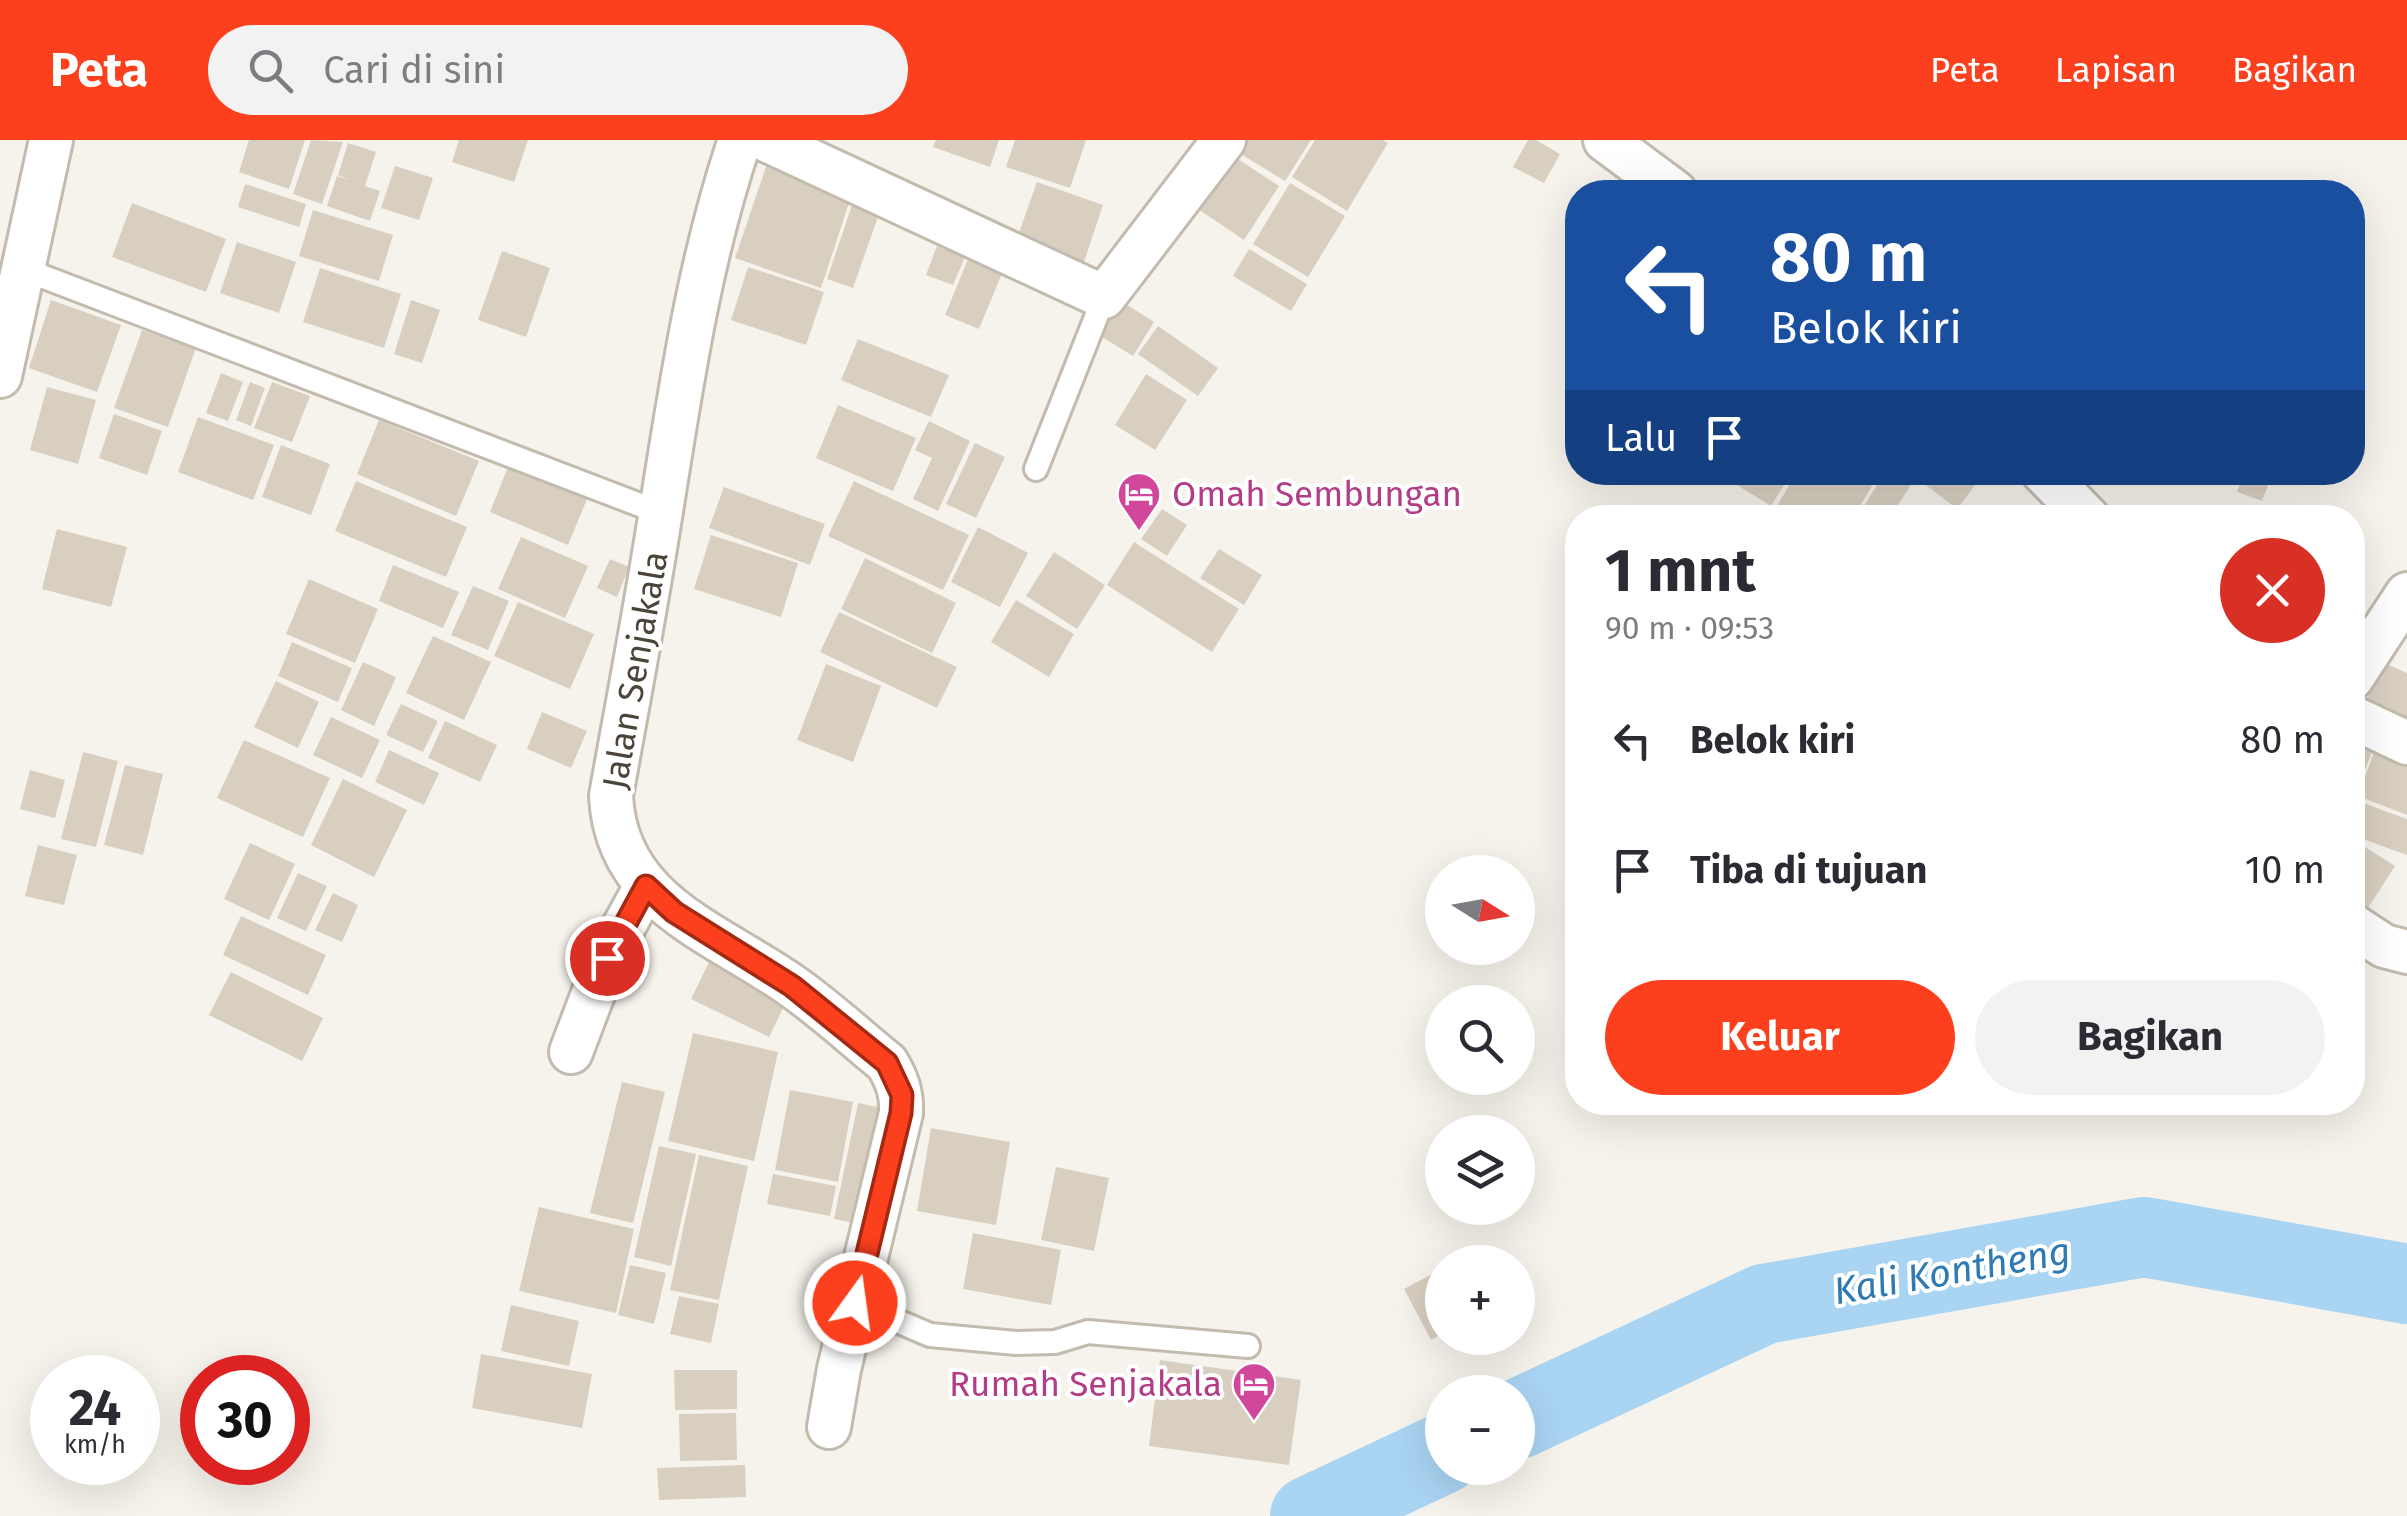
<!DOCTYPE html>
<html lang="id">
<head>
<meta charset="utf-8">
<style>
	body { margin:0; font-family:"Fira Sans",sans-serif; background:#f2f2f3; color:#2b2b33; height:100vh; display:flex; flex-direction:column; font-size:38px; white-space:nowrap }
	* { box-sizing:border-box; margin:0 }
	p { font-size:32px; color:#7c7c81 }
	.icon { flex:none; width:55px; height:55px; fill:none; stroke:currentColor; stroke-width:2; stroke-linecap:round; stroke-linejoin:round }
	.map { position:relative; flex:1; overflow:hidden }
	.panel { position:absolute; left:1565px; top:365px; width:800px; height:610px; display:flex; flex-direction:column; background:#fff; border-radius:40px; box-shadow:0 10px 40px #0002 }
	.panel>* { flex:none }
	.banner { position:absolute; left:1565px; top:40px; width:800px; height:305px; border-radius:40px; box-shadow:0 10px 40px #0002; background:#1a4fa0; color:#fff; overflow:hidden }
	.needle { width:65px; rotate:101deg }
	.controls { position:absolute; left:1425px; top:715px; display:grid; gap:20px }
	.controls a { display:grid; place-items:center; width:110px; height:110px; border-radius:50%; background:#fff; box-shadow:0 10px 40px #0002; font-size:50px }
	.speed { position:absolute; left:30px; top:1215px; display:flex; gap:20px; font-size:50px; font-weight:700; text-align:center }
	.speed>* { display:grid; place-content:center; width:130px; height:130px; border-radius:50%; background:#fff; box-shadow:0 10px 40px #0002; line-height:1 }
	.speed small { font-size:25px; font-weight:400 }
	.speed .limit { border:15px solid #d22; background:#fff; color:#111 }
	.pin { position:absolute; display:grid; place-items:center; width:85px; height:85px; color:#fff; margin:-42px; border:5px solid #fff; border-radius:50%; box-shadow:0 2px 10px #0007 }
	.me { position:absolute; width:110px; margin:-55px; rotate:14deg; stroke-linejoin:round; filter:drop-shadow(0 0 8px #0008) }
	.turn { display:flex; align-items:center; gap:35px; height:210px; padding:0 40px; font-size:45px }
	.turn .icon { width:130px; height:130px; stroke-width:2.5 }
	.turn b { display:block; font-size:70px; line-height:85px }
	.then { display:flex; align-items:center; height:95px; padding:0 40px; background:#0003; gap:20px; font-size:38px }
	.round { display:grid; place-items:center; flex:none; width:105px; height:105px; border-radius:52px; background:#f2f2f3 }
	.overview { display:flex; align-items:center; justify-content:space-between; height:170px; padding:0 40px }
	h1 { font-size:60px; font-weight:700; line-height:75px }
	.primary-button { display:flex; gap:20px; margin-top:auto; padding:20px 40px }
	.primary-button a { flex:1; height:115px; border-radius:60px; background:#fc3f1d; color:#fff; font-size:40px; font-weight:700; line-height:115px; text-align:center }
	.primary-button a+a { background:#f2f2f3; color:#2b2b33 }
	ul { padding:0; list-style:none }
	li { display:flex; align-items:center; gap:30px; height:130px; padding:0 40px }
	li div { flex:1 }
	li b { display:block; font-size:38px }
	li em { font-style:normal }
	header { display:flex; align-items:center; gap:60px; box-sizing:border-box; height:140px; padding:0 50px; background:#fc3f1d; color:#fff }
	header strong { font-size:48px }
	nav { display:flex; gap:55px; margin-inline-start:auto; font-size:35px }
	.search { width:700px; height:90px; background:#f2f2f3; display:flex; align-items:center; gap:25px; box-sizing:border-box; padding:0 35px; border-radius:55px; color:#7c7c81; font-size:38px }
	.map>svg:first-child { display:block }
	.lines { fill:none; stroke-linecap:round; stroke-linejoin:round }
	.river { stroke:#a9d4f2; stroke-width:80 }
	.building { fill:#d8cfc1 }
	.service-casing { stroke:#c2bbae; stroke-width:28 }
	.minor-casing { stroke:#c2bbae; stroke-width:48 }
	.service { stroke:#fff; stroke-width:22 }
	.minor { stroke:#fff; stroke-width:42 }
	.route-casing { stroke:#a42913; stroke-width:25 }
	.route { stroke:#fc3f1d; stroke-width:18 }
	.labels { text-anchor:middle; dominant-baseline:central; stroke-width:8; stroke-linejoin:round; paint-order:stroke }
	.hotel-label { font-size:35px; fill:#b23c85; stroke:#fff; text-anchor:start }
	.street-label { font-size:35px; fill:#4b4439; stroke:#fff }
	.water-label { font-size:38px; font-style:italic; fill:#2e7ab2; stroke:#fff }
</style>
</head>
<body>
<header>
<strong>Peta</strong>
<div class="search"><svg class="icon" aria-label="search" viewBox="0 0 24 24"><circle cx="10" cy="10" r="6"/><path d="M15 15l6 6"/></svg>Cari di sini</div>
<nav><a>Peta</a><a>Lapisan</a><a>Bagikan</a></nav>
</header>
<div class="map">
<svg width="2407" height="1376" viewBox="0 0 2407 1376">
	<rect width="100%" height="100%" fill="#f6f3ec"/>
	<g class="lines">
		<path class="river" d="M1518,1279L1764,1164L2144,1097L2407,1144
			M1310,1376L1442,1314"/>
	</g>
	<path class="building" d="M249,0H305L289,49L239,32Z
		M311,0L343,2L322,64L293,54Z
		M459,0H528L514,42L452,22Z
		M936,0H999L990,27L933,7Z
		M1015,0H1086L1070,48L1006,27Z
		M1233,0H1311L1285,41L1229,7Z
		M1315,0H1383L1388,3L1347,71L1292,37Z
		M1528,0H1536L1560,14L1544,43L1513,27Z
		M348,3L376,12L365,46L380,51L370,81L327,66L337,36L349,40L338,35Z
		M1226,11L1279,46L1244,100L1192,65Z
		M767,24L852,54L821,148L735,118Z
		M395,26L433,38L419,80L381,68Z
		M1037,42L1103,65L1084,122L1017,98Z
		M1290,43L1345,76L1308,137L1253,104Z
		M245,44L306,64L299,87L238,67Z
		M854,59L881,68L853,148L827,139Z
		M132,63L226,99L206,152L112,117Z
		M313,70L393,95L379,141L299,116Z
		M237,102L296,122L279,173L220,153Z
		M937,106L965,117L953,145L926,135Z
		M1249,109L1307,144L1291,171L1233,136Z
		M502,111L550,128L526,197L478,180Z
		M971,112L1005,126L979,189L945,175Z
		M748,127L824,152L806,205L731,180Z
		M320,128L401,154L384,208L303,182Z
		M1113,156L1154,182L1133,216L1092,191Z
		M51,160L121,185L97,252L29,228Z
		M411,160L440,170L422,223L394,214Z
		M1158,186L1218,228L1198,256L1138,214Z
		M142,190L196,208L168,287L114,268Z
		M858,199L949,235L931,277L841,240Z
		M221,233L243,242L228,281L206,273Z
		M1146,234L1187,260L1155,310L1115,285Z
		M250,242L265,248L251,286L236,280Z
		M272,242L310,256L292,302L254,288Z
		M47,247L96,260L78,324L30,310Z
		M838,265L916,298L893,351L816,318Z
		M114,274L162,291L147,335L99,318Z
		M198,277L274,305L253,360L178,332Z
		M379,280L479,321L456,376L357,334Z
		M929,281L970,301L938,371L913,359L932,318L915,310Z
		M975,303L1005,317L976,378L946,364Z
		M281,305L330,324L311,375L262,357Z
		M508,327L587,359L568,405L490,372Z
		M1716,332H1792L1771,366Z
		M1797,332H1880L1853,378H1785L1774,371Z
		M1885,332H1906L1915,338L1890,378H1857Z
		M1909,332H1985L1957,369Z
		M2244,332H2273L2262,361L2237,352Z
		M356,341L467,387L446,437L335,391Z
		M854,341L969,395L943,450L828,396Z
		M724,347L825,384L810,425L709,388Z
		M1162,369L1187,385L1167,416L1141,399Z
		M978,387L1028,413L1000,467L951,442Z
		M57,389L127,407L111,467L42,449Z
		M711,395L798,423L781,477L694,449Z
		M521,397L588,426L565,478L498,449Z
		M1134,402L1239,469L1212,512L1107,445Z
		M1219,409L1262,435L1244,465L1200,438Z
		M1054,412L1105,445L1077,489L1026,456Z
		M865,418L956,463L932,513L841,469Z
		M610,419L629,427L617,457L597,448Z
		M393,425L459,452L443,488L379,461Z
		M309,439L378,469L355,523L286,494Z
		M473,446L509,461L488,510L451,495Z
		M1016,460L1074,494L1049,537L991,502Z
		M518,462L594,494L570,549L494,516Z
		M839,472L957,527L937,568L820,512Z
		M433,496L491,522L464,580L406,553Z
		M292,502L352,528L338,562L278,536Z
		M363,522L396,537L374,586L341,570Z
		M2382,522L2407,533V598L2359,578Z
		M826,524L881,546L853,622L797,600Z
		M276,541L319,562L298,608L254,587Z
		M401,564L438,581L423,612L386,595Z
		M542,572L587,591L571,628L527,609Z
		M331,577L380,600L362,638L313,615Z
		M445,581L497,605L480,642L428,618Z
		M2352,592L2376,602L2353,660H2352Z
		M244,600L330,638L303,697L217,658Z
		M2377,604L2407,615V675L2358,656Z
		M389,610L439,633L424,665L375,642Z
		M83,612L118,621L96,707L61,699Z
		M125,625L163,634L143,715L104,705Z
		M30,630L65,640L55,678L20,669Z
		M343,639L407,670L374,737L311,705Z
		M2363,663L2407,679V715L2352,695Z
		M2352,699L2395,726L2366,771L2352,762Z
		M250,703L295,724L269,780L224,759Z
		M38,705L77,715L64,765L25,756Z
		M298,733L327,746L306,791L277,778Z
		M333,753L358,765L342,802L315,790Z
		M241,776L326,815L308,855L223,815Z
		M713,814L791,852L769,897L691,859Z
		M231,832L323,878L302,921L209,875Z
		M693,893L778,912L754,1021L668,1001Z
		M622,942L665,952L633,1083L590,1073Z
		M790,950L853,962L838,1042L775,1030Z
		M858,963L887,969L864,1085L834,1079Z
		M931,988L1010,1002L996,1085L917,1071Z
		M659,1006L696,1014L671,1126L634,1117Z
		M699,1015L748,1026L719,1160L670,1150Z
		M1056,1027L1109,1038L1094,1111L1041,1100Z
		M773,1034L836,1046L830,1076L767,1064Z
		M539,1067L634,1089L616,1173L519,1151Z
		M973,1093L1061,1110L1051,1165L963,1149Z
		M630,1125L666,1133L654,1184L618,1175Z
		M1442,1129V1194L1431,1200L1404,1149Z
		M679,1156L719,1164L711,1203L670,1194Z
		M511,1165L579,1181L569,1226L501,1211Z
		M481,1214L592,1234L582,1288L472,1268Z
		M1160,1220L1301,1240L1289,1325L1149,1306Z
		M674,1230H737V1269L675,1270Z
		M736,1273L737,1320L680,1321L679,1274Z
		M745,1325L746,1357L659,1360L657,1328Z"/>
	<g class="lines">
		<g class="service-casing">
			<path id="service" d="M23,129L661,373
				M1036,329L1104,157
				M855,1163L930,1195L1016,1203L1055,1202L1088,1192L1248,1206"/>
		</g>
		<g class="minor-casing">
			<path id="minor" d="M740,0C699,121 681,246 661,371C646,467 628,561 611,656C616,763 717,793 792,846C825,869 855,897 887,923C897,940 902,953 901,973L839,1229L829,1287
				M766,0L1104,157L1224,0
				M1605,0L1675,52
				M0,236L51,0
				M2043,332L2088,378
				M2352,538L2407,454
				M2352,577L2407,603
				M2352,785L2384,806L2407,812
				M571,912L607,817L646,746"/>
		</g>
		<use href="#service" class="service"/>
		<use href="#minor" class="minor"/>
	</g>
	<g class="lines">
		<g class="route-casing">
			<path id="route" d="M607,818L646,746L674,772L792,846L887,923L902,955L901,973L855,1163"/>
		</g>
		<use href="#route" class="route"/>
	</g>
	<defs>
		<g id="hotel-pin" transform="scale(2.25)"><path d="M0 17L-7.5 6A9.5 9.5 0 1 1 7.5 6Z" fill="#d1479c" stroke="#fff"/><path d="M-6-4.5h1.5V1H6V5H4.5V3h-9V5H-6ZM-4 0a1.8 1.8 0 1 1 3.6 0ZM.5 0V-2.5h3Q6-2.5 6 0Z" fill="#fff"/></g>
	</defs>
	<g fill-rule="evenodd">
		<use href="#hotel-pin" x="1139" y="354"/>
		<use href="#hotel-pin" x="1254" y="1244"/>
	</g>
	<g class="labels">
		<g class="hotel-label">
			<text x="1172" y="354">Omah Sembungan</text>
			<text x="1222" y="1244" text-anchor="end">Rumah Senjakala</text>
		</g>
		<g class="street-label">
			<text transform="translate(635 530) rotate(-80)">Jalan Senjakala</text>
		</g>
		<g class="water-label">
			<text transform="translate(1952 1131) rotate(-10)">Kali Kontheng</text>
		</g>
	</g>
</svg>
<div class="controls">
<a><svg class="needle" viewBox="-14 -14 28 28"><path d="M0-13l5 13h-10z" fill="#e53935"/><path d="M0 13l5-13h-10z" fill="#7c7c81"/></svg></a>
<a><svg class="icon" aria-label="search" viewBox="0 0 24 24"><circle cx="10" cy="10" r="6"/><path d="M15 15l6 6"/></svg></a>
<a><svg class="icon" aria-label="layers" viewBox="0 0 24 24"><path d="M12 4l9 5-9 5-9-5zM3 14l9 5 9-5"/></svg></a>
<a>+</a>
<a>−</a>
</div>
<div class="speed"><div>24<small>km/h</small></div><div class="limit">30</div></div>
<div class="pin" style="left:607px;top:818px;background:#d93025"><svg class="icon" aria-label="arrive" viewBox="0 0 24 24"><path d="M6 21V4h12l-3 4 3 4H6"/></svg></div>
<svg class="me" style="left:855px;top:1163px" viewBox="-20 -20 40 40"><circle r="17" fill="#fc3f1d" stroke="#fff" stroke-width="3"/><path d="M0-11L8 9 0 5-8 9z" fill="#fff"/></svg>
<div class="banner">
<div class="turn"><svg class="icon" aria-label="left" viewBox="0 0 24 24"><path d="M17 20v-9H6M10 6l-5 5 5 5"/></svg><div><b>80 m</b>Belok kiri</div></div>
<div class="then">Lalu<svg class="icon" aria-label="arrive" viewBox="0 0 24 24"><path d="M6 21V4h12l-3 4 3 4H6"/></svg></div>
</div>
<section class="panel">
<div class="overview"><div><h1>1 mnt</h1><p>90 m · 09:53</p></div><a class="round" style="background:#d93025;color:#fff"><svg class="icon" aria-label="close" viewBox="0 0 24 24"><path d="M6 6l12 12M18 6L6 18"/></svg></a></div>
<ul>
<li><svg class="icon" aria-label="left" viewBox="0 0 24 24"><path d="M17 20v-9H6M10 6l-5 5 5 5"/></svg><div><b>Belok kiri</b></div><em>80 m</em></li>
<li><svg class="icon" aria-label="arrive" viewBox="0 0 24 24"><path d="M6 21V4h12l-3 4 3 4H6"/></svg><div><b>Tiba di tujuan</b></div><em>10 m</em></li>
</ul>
<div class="primary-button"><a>Keluar</a><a>Bagikan</a></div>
</section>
</div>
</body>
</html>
